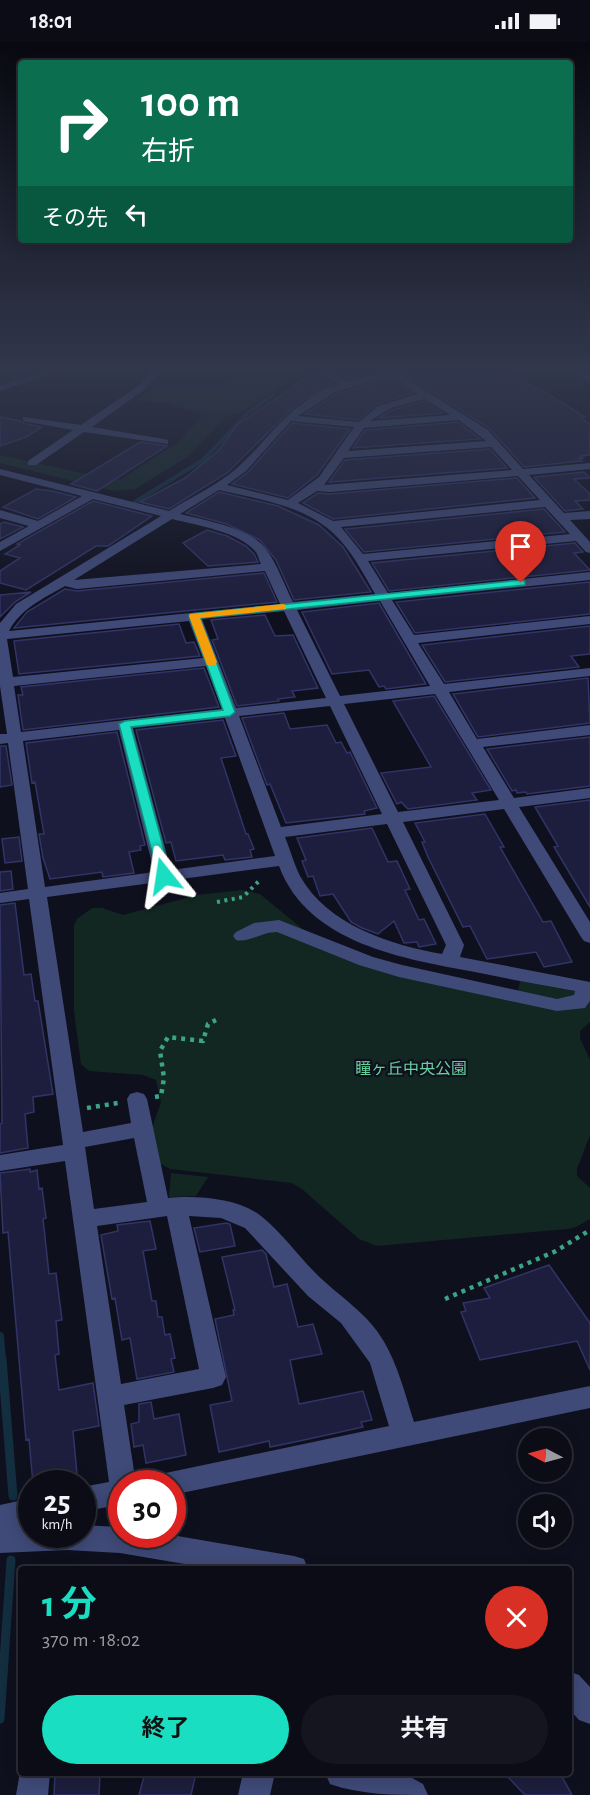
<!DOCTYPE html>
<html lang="ja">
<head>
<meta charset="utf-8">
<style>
	body { margin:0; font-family:"Alegreya Sans","Noto Sans JP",sans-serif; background:#14151f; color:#f1f3f6; height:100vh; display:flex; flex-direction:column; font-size:22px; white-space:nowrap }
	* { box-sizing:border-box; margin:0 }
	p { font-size:20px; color:#9a9ba1 }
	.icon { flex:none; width:33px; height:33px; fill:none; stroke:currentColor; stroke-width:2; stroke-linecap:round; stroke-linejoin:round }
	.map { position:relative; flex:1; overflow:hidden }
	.sheet { position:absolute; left:18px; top:1524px; width:554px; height:210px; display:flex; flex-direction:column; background:#0b0c16; border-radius:6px; box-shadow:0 3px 15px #0003,0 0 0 2px #2b2c35 }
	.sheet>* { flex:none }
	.guide { position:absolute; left:18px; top:18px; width:555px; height:183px; border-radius:6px; box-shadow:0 3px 15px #0003,0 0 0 2px #2b2c35; background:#0b6e4f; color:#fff; overflow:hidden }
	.needle { width:39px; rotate:276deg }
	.buttons { position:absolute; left:518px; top:1386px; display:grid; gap:12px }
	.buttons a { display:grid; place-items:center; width:54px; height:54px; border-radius:50%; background:#0b0c16; box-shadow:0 3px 15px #0003,0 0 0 2px #2b2c35; font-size:30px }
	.speed { position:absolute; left:18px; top:1428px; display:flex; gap:12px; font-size:30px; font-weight:700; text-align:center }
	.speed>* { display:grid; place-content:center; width:78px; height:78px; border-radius:50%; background:#0b0c16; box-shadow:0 3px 15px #0003,0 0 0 2px #2b2c35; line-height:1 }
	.speed small { font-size:15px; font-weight:400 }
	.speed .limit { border:9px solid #d22; background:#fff; color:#111 }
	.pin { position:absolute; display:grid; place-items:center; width:51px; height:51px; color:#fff; margin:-62px -26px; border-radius:50% 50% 50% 0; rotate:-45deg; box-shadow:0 0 6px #0007 }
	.pin .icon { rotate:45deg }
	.me { position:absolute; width:66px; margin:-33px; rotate:345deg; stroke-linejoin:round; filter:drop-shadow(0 0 4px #0008) }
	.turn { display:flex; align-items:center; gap:21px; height:126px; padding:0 24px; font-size:27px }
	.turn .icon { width:78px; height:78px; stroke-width:2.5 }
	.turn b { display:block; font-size:42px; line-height:51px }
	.then { display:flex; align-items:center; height:57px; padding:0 24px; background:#0003; gap:12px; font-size:22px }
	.round { display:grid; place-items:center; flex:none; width:63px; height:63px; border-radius:32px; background:#14151f }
	.head { display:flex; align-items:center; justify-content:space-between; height:102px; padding:0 24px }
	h1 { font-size:36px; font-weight:700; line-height:45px; color:#19dec2 }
	.primary-button { display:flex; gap:12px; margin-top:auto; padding:12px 24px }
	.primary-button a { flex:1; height:69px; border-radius:36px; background:#19dec2; color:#111; font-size:24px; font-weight:700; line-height:69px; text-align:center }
	.primary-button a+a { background:#14151f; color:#f1f3f6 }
	.status { display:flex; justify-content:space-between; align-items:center; height:42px; padding:0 30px; background:#0b0c16; direction:ltr }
	.status svg { height:16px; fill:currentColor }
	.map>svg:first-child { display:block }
	.green { fill:#122722 }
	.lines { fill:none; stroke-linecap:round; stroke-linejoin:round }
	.stream-far2 { stroke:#122e3f; stroke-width:4 }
	.stream-far1 { stroke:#122e3f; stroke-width:8 }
	.stream { stroke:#122e3f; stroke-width:9 }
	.building { fill:#1d1e3d; stroke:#313466; stroke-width:1.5 }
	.path-far1 { stroke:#3ba484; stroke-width:4; stroke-dasharray:3 4.5; stroke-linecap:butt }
	.path { stroke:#3ba484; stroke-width:4.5; stroke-dasharray:4 5; stroke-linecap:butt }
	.minor { fill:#3f4a78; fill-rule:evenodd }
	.route { fill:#19dec2; stroke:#10907e; stroke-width:1.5 }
	.slow { fill:#f59e0b }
	.labels { text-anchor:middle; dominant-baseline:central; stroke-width:4.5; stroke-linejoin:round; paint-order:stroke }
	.park-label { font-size:16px; fill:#66d19c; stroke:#0f101e }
</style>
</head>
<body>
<div class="status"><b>18:01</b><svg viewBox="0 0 49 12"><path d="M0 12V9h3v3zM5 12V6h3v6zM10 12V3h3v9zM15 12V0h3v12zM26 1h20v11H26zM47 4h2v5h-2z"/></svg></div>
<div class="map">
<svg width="590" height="1753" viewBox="0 0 590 1753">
	<rect width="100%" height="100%" fill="#0f101e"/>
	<path class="green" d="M267,328H302L287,335L284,342L242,370L225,376L186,416L135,447L114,449L0,421V413L114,438L121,437L177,401L203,373L167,361L138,359V356L160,343L223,345L238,333L262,331Z
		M242,848L260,852L305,889L385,920L518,950L520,939L590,952V980L580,989V996L590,1018V1093L577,1127V1134L590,1146V1177L576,1185L567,1187L377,1204L359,1197L302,1147L292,1141L170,1127L159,1121L152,1086L161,1060L156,1038L143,1033L89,1029L81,1022L74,969V884L77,877L92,866H102L123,873L197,853Z
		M171,1131L208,1135L196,1154L169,1155Z"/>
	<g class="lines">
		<path class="stream-far2" d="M135,460L203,418L248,371L273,353"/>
		<path class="stream-far1" d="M0,1294L2,1319"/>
		<path class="stream" d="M2,1317L13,1454
			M0,1677L11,1518"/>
	</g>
	<path class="building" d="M318,328L333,342L305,357L292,367L227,431L169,467L140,460L185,436L219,408L237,383Z
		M334,328H383L348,337Z
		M418,328H512V336L545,350L585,375L580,376L590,382V413L581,414L583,416H579L582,419L524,425L489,386L406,334Z
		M391,336L413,351L377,362L358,378L305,372L336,352Z
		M425,359L443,371L379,376L392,368Z
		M0,375L21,379L23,381L42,385L26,395L0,404Z
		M458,380L480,397L353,406L365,388Z
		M292,381L350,387L317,433L288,456L232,442L248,430Z
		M140,400L167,404L97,449L71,442Z
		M490,407L507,426L329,440L345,418Z
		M584,430L590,436L574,437L590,452V458L575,459L583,467L565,469L534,435Z
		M517,436L535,456L333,477L303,461L318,451L330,452Z
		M36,447L52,449L76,455L38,477L3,465Z
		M219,450L278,464L319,483L343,505L371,550L294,558L276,518L260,498L227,482L186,471Z
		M93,459L152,474L108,504H96L26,548L0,541V529L20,516L5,512L20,503L17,502Z
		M544,467L565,490L364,510L345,487Z
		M4,480L23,485L0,497V482Z
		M207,488L227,494L246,504L254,512L258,520L208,524L183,501Z
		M575,501L583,510L574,511L590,528L389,549L372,521Z
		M264,531L277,560L14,586L27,570L65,547L77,549Z
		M590,540V572L415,591L396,560Z
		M31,550L15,560L0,575V553Z
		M379,561L426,642L386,647L384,644L379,645L369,628L332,632L302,570Z
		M265,573L275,594L293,593L318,646L292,649L295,655L278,657L279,659L237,664L212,598L218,597L211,578Z
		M179,582L186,601L194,600L200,614L19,632L14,599Z
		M590,584V612L571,614L579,625L445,640L422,603Z
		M204,626L219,665L23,688L18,653H23L21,645Z
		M588,636L590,681L478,695L453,652Z
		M434,654L491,748L472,751L477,758L408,767L401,760L397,762L381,731L431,725L393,659Z
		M284,671L290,687L327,683L336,701L341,700L347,711L350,710L377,766L364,769L365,772L286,781L270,742L267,743L242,676Z
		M223,678L236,714L221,716L246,792H248L254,807L250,808L252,815L225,818L223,813L176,819L171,800L166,801L136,688Z
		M117,690L145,803L140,804L141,808L129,810L134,831L103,835L102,830L50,837L43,816L39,792H44L35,740L32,741L26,701Z
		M590,695V744L527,752L526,750L517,751L516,748L512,749L487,707Z
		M0,704H6L12,743L0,745Z
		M590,758V865L554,805L558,804L535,765Z
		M485,772L504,805H500L543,880L551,879L572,920L544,925L536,910L487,917L470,884L463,885L428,815L422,800H425L415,781Z
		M372,786L388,820L397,819L410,847L405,848L419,878L424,877L436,902L419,905L417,900L404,901L394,879L378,892L362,886L351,880L333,852L320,854L313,834L308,835L302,819L306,818L297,796Z
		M19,795L22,819L5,821L2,797Z
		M11,829L13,847L0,849V830Z
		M15,861L24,933L31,932L35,959H38L53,1052L33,1055L34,1070L25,1072L28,1106L0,1111V1082L2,1081L0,863Z
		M30,1127V1130L37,1128L39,1147L42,1146L46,1176L43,1177L49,1232L56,1231L62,1278L56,1279L59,1312L55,1313L59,1348L93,1341L99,1384L73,1389L77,1432L59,1435V1442H33L29,1397L26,1398L8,1190L3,1191L0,1131Z
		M150,1179L156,1207L143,1209L152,1259H156L158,1275H162L165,1293L170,1292L175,1316L171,1317L174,1330L137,1337L130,1296L122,1298L115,1256L112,1257L101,1193L118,1189L117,1183Z
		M226,1181L230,1182L235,1204L200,1210L194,1186Z
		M262,1208L266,1212L274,1245L287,1242L298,1285L313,1282L322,1312L290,1318L299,1362L363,1349L372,1378L361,1380L363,1385L304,1398L270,1405L269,1399L219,1410L210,1363L232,1359L215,1277L234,1273L233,1268H235L222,1215Z
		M549,1223L590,1281V1328L577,1299L480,1318L461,1270L466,1269L463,1261L490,1256L484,1246Z
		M151,1360L154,1377L179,1372L186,1413L146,1421L143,1403L134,1405L131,1382L139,1380V1362Z
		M55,1731H100L99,1753H54Z
		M145,1731H196L191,1753H139Z
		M504,1731H560L572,1753H525Z"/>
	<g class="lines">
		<path class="path-far1" d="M217,860L243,855L261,837"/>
		<path class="path" d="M155,1055L161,1054L164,1036L160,1009L168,995L203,999L208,982L216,978
			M87,1066L118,1061
			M445,1257L556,1209L590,1188"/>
		<path class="minor" d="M49,328H63L0,349V343Z
			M152,328H162L144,348L92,385L164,397L168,398V402L84,390L36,423H28V419L73,388L23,379V375L81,383L138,344Z
			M321,328H331L338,335L348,339L392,328H416L401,333L488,388L523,427L590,421V427L529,433L564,471L590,469V477L570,478L590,500V511L586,510L576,499L368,519L388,551L590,530V538L392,558L414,593L590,574V582L418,601L444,642L590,626V634L449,650L477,697L590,683V693L483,705L514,756L590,746V756L519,765L590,880V901L584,899L581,895L504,767L403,780L464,903L460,915L590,940V959L585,966L557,969L399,935L359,923L277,890C262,890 248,901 236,898L233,894L236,890L254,881L279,878L373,915L402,923L557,957L574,953L575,949C542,943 508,937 475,930C405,917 308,902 279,824L47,855L83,1090L131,1081L127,1057L130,1052L137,1050L144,1052L147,1057L168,1156C196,1153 239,1156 261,1174C285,1193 302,1220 325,1240C346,1259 368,1273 383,1298C398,1323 405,1352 414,1380L590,1344V1366L172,1453V1442H152L156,1433L389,1384L370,1321L341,1281L308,1254L245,1186L221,1176L189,1174L226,1335L222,1343L213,1346L124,1363L136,1442H122V1462L82,1470V1445L109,1440L65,1119L0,1129V1113L63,1103L29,857L0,861V851L28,847L8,701L0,702V692H7L0,644V581L16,562L161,474L93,457L0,509V500L29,484L0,476V468L38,479L82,454L0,433V427L169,469C191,455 216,444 236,427C273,394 288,361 338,342L332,339ZM391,334L418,352L378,364L359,380L298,374L335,350ZM425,357L450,373L370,379L391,366ZM459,378L486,399L348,409L364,386ZM291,379L354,385L319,435L288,458L227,443L246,429ZM491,405L512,428L324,443L344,416ZM518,434L540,458L333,479L298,461L317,449L330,450ZM219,448C258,457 302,463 332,490C351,507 363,531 375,552L293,560C284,542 277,522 266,507C251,486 204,478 180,472ZM545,465L570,492L363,512L341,485ZM172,477C196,483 239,490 255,509C258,512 259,518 261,522L74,538ZM265,529L280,562L9,589C20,567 44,556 65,544L77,547ZM380,559L430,644L340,654L297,568ZM284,569L326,656L236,666L202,577ZM189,579L203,616L13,635L7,597ZM206,624L222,667L21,690L14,644ZM435,652L499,758L398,770L344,662ZM330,664L382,772L281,785L239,674ZM225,676L275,814L171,828L133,686ZM119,688L154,830L45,845L23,699ZM387,782L446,903L442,912C391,903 327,883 300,834C294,822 290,807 285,795ZM134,1096L147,1160L94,1167L85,1105ZM167,1174L199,1327L121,1342L97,1184Z
			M563,328H576L590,333V339Z
			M32,1456V1482L21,1484H32V1492H82V1483L120,1485L122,1492H166L294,1514L304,1517L308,1527H214L120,1511L67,1508L0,1511V1463Z
			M568,1629L579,1633L590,1645V1682L579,1678L568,1666Z
			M21,1725V1731H50L48,1753H16Z
			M243,1731H275L270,1753H238Z
			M325,1731H403L423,1742L428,1753C395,1753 361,1753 330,1742Z"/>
	</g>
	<linearGradient id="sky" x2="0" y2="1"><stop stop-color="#080910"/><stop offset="0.57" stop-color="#31374c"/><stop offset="1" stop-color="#31374c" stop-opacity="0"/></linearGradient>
	<rect width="590" height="573" fill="url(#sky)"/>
	<path class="route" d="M521,538L525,539V543L200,576L235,670L230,674L131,685L171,834L169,837H159L119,682L125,679L223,668L189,574L190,572Z"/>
	<path class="slow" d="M283,562L286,563V567L200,576L217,620L215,623H207L189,574L190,572Z"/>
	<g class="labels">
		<g class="park-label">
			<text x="411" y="1027">瞳ヶ丘中央公園</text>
		</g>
	</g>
</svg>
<div class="buttons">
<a><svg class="needle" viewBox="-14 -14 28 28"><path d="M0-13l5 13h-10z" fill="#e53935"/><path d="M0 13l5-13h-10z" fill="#9a9ba1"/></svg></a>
<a><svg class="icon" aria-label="sound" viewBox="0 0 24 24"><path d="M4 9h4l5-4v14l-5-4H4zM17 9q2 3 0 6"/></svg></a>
</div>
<div class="speed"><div>25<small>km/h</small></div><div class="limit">30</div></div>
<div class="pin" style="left:521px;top:541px;background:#d93025"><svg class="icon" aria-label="arrive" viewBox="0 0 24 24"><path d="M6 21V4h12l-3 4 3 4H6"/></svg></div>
<svg class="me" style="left:164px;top:834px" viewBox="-20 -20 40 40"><path d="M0-17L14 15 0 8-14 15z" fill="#19dec2" stroke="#fff" stroke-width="4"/></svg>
<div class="guide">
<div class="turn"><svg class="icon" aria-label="right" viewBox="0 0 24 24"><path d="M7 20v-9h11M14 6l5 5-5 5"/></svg><div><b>100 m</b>右折</div></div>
<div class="then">その先<svg class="icon" aria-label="left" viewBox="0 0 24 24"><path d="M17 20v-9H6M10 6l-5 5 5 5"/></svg></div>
</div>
<section class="sheet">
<div class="head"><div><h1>1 分</h1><p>370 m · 18:02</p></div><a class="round" style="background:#d93025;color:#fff"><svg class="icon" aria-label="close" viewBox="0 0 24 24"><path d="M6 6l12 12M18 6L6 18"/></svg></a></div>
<div class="primary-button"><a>終了</a><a>共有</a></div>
</section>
</div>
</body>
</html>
